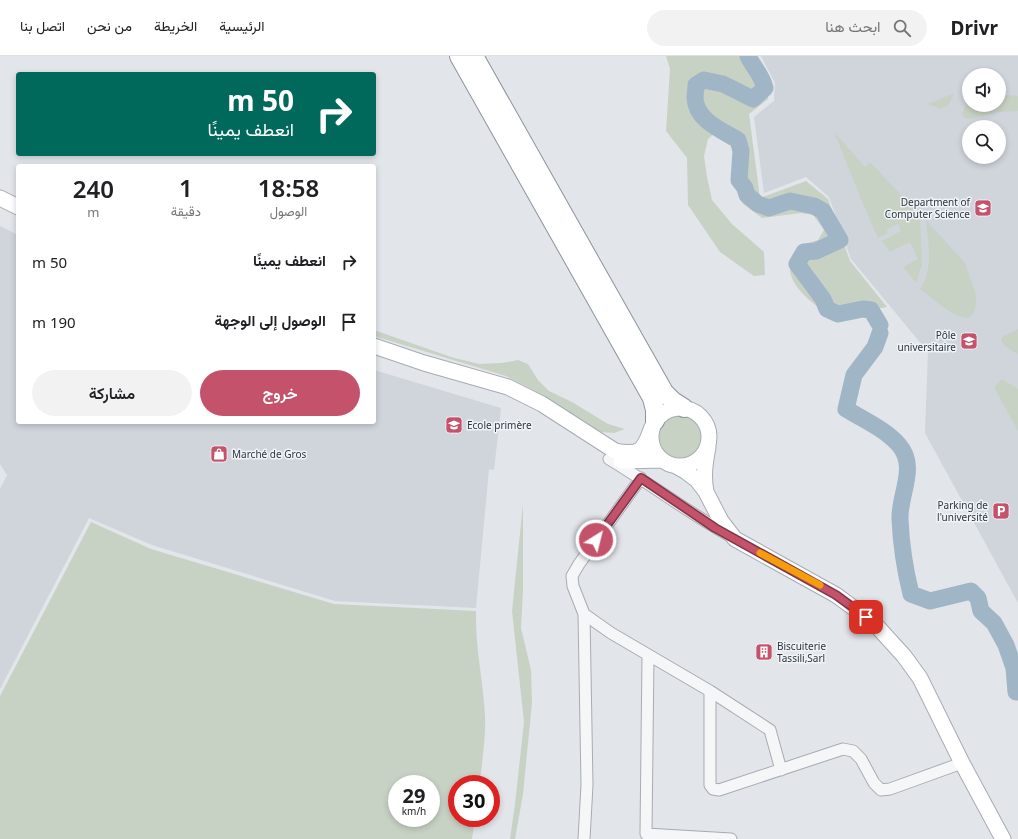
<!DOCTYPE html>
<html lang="ar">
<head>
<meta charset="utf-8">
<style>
	body { margin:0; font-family:"Noto Sans",Vazirmatn,sans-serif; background:#f2f2f2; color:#202124; direction:rtl; height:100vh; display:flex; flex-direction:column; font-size:15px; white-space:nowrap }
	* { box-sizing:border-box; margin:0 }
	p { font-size:13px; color:#757577 }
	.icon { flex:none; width:22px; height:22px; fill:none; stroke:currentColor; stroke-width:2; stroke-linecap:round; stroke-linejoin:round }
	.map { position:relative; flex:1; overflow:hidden; direction:ltr }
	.drawer { position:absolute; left:16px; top:108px; width:360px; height:260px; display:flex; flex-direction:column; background:#fff; border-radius:4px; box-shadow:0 2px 6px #0003; direction:rtl }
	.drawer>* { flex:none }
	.top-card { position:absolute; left:16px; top:16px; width:360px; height:84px; border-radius:4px; box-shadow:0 2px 6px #0003; direction:rtl; background:#00695c; color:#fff; overflow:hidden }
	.buttons { position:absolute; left:962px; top:12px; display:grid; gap:8px }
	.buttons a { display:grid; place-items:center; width:44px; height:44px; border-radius:50%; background:#fff; box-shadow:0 2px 6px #0003; font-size:20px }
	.speed { position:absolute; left:388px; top:719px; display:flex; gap:8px; font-size:20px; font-weight:700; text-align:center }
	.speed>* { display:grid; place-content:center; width:52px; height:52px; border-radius:50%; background:#fff; box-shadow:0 2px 6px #0003; line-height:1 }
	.speed small { font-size:10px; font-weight:400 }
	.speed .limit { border:6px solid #d22; background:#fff; color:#111 }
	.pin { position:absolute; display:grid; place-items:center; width:34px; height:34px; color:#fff; margin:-17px; border-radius:8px; box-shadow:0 2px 6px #0006 }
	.me { position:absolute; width:44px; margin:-22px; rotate:36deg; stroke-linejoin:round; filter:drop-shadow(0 0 3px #0008) }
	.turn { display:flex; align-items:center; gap:14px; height:84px; padding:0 16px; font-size:18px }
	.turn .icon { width:52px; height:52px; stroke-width:2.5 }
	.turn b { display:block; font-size:28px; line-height:34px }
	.eta { display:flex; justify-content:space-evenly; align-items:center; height:68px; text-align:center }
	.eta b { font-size:24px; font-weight:600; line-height:28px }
	.cta { display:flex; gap:8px; margin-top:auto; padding:8px 16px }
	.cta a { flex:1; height:46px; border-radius:24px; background:#c3526a; color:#fff; font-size:16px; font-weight:600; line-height:46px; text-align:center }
	.cta a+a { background:#f2f2f2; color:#202124 }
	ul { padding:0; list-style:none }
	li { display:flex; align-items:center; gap:12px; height:60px; padding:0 16px }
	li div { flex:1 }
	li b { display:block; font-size:15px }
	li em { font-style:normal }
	header { display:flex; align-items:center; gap:24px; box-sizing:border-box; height:56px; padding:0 20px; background:#fff; border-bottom:1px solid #e0e0e0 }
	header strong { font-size:19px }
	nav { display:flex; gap:22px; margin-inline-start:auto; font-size:14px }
	.search { width:280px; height:36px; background:#f2f2f2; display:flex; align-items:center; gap:10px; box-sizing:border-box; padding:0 14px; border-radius:22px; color:#757577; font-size:15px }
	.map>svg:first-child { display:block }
	.built { fill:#d0d4db; fill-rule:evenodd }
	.green { fill:#c8d2c4; fill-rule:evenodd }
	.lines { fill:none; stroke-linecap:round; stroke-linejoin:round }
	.river { stroke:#a0b5c6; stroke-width:17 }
	.minor-casing { stroke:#a7acb3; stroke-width:13 }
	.secondary-casing { stroke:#a7acb3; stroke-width:17 }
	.trunk-casing { stroke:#8b949e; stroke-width:20 }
	.minor { stroke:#f4f6f8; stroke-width:11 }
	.secondary { stroke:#fff; stroke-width:15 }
	.trunk { stroke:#fff; stroke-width:18 }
	.route-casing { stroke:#7f3545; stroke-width:10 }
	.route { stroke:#c3526a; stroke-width:7 }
	.slow { stroke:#f59e0b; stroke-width:7 }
	.labels { text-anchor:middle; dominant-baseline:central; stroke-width:3; stroke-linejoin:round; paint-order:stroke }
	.poi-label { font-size:10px; fill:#2b3440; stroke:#f1f4f7; text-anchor:end }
</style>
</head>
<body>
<header>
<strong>Drivr</strong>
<div class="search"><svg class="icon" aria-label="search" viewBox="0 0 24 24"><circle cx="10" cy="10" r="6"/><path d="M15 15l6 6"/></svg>ابحث هنا</div>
<nav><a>الرئيسية</a><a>الخريطة</a><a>من نحن</a><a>اتصل بنا</a></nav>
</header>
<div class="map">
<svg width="1018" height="783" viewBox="0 0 1018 783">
	<rect width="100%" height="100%" fill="#e2e5e9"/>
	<path class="built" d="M761,0H1018V547L925,377L928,296L851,203L829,141L806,121L764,137L754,61L774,45L775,27ZM969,19H999V49H969ZM969,71H999V101H969Z
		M0,170L18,179V366H374V314L501,352L494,414L489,413L476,552L335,545L152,489L89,462L0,633V433L7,419L0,408Z"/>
	<path class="green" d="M666,0H754L769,28L768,43L749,58L760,142L806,125L828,143L850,205L887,251L864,255L836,263C818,252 777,225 794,200C796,197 798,192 801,190C805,187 813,186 818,184L824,174L813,159L801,157L762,162L743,148L732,123L737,91L731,78L717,75L708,83L704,100L707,121L712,144L732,168L764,196L765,219L754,220L720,196L688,149L687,102L666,75L670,13Z
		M954,37L949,49L941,53L928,48Z
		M999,37L1006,39L1018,40V55L997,56L971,63L964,62L962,57L969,41V49H999Z
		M834,76L865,111L870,106L920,159L922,209L916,227L903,211L918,203L910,186L890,196L882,185L901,175L898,168L886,174L888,177L878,182L863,148Z
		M926,164L965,207L976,239V250L973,258L968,262C952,262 933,242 920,233C934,213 928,186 926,164Z
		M1018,273V298C1011,294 1003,291 1001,283L1005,279Z
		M374,274L451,301L479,308L502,307L518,304L528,308L538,324L549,335L572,346L608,368L625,373L614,377L601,376L535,335L506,320L374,280Z
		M1002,323L1018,333V375L994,331Z
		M658 381a22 22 0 1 1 44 0a22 22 0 1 1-44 0Z
		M523,448V534L521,572L531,614L532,647L523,738L515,783H510L515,748L524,666L512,555Z
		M91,466L151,493L334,548L476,555C475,590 483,624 485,659C486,681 482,704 480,726L479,728H457V762H475L472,783H0V640ZM397,728H431V762H397Z"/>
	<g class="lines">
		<path class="river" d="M748,0C753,11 762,19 765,32L753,43L723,28L704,24L696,29C696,33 695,38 695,42C696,64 721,74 738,84L741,95L739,124L745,132L747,139L758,148L769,152L790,145L814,150L823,155L840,184L816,195L804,196L797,208L823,243L827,253L838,258L863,253L871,254L880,269
			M880,277L875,291L854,319L846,353C864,364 885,373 899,389C918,411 899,438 900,463C901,488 905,514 911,538L930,545L971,535L978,542L981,555L994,567L1006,589L1014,612L1016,636H1018"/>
		<g class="minor-casing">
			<path id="minor" d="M609,403C651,428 690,458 732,481
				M584,558L611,577L710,635L770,674L781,714
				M648,599L646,778L731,783
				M710,635V729L713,733L719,734L843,693L853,695L861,703L874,727L881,734L890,733L962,707
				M584,783L587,729L584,558L573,530L572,520L579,508L641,422"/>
		</g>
		<g class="secondary-casing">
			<path id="secondary" d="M0,142L18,151
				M374,290L424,307L508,331L542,348L615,395C641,400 644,394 652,371
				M651 381a29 29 0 1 1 58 0a29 29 0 1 1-58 0Z
				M621,405L662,404
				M676,410L685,415L697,424L706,436L721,465L735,483L836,539L874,567L904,600L920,622L962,707L1003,783
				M706,436C703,420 705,407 708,391"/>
		</g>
		<g class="trunk-casing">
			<path id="trunk" d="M459,0L652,342L655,354V365
				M474,0L664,336L673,345L684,352"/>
		</g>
		<use href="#minor" class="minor"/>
		<use href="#secondary" class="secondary"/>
		<use href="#trunk" class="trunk"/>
	</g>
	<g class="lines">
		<g class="route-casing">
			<path id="route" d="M596,484L641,422L715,472L836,539L866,561"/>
		</g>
		<use href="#route" class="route"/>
		<path class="slow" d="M760,497L820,529"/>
	</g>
	<defs>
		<g id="university-square" transform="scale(0.9)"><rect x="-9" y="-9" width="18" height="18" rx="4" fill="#c3526a" stroke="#f1f4f7"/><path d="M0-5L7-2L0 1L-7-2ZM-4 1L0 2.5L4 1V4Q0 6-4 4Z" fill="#fff"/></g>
		<g id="school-square" transform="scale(0.9)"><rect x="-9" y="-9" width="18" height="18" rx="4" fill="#c3526a" stroke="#f1f4f7"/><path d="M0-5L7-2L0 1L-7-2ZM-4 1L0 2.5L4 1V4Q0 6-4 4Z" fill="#fff"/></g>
		<g id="shop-square" transform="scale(0.9)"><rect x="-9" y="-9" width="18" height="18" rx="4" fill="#c3526a" stroke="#f1f4f7"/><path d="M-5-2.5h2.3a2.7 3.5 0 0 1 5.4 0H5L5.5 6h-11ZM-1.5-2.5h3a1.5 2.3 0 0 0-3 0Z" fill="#fff"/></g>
		<g id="parking-square" transform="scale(0.9)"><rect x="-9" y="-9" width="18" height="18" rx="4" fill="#c3526a" stroke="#f1f4f7"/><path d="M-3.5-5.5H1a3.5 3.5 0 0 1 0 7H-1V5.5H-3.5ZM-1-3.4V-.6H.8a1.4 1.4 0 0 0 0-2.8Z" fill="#fff"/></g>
		<g id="building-square" transform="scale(0.9)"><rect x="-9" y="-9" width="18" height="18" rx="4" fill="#c3526a" stroke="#f1f4f7"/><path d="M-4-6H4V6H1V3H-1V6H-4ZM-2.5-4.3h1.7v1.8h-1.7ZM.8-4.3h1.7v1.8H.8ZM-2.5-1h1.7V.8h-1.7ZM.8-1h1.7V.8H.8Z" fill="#fff"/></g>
	</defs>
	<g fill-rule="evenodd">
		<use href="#university-square" x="983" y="152"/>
		<use href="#university-square" x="969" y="285"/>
		<use href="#school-square" x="454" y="369"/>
		<use href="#shop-square" x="219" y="398"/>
		<use href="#parking-square" x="1001" y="455"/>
		<use href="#building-square" x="764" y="596"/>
	</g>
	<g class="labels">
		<g class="poi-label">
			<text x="970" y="146">Department of<tspan x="970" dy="12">Computer Science</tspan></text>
			<text x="956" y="279">Pôle<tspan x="956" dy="12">universitaire</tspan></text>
			<text x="467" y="369" text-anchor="start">Ecole primère</text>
			<text x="232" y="398" text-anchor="start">Marché de Gros</text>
			<text x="988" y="449">Parking de<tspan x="988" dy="12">l'université</tspan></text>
			<text x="777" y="590" text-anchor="start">Biscuiterie<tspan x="777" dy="12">Tassili,Sarl</tspan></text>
		</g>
	</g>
</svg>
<div class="buttons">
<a><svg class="icon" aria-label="sound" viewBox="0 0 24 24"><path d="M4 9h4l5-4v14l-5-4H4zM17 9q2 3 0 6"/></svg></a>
<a><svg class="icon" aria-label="search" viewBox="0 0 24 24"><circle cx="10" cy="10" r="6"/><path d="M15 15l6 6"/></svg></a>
</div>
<div class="speed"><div>29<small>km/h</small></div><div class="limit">30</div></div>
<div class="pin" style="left:866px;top:561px;background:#d93025"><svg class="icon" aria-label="arrive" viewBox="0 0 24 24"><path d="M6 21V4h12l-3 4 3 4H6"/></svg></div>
<svg class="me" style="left:596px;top:484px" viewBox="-20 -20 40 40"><circle r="17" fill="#c3526a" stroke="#fff" stroke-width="3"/><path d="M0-11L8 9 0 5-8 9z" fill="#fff"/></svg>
<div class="top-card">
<div class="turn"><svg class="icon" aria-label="right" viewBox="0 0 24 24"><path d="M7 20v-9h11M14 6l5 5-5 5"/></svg><div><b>50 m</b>انعطف يمينًا</div></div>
</div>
<section class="drawer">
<div class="eta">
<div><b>18:58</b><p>الوصول</p></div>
<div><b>1</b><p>دقيقة</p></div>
<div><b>240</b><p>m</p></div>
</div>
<ul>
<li><svg class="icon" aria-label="right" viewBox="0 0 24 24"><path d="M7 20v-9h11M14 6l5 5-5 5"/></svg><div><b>انعطف يمينًا</b></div><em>50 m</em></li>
<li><svg class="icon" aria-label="arrive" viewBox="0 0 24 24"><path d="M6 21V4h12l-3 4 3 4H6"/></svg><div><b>الوصول إلى الوجهة</b></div><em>190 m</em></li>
</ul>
<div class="cta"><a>خروج</a><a>مشاركة</a></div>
</section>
</div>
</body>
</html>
